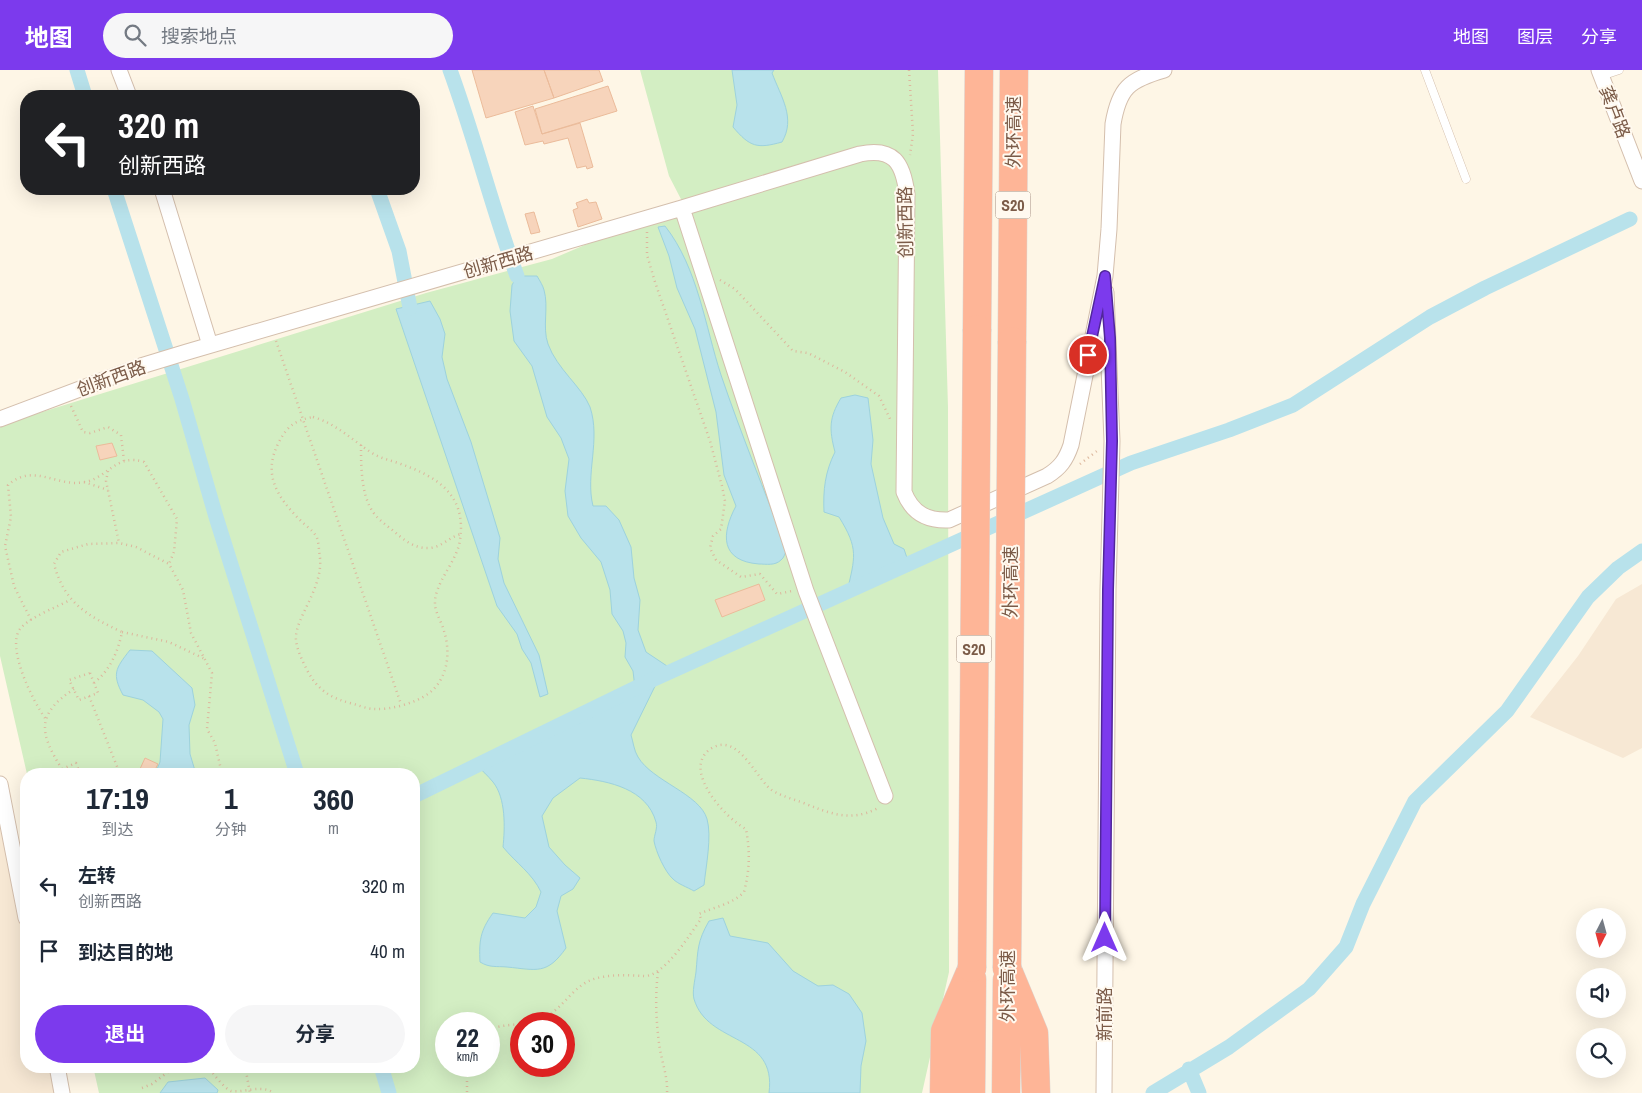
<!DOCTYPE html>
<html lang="zh">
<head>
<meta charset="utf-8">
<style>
	body { margin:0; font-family:"Archivo Narrow","Noto Sans SC",sans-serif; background:#f6f6f7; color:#1f2937; height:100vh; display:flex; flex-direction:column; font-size:19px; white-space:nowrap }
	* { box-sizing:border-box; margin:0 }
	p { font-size:16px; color:#747a83 }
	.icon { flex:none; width:28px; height:28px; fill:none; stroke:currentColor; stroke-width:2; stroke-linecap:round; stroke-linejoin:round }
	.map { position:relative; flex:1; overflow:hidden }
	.drawer { position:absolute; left:20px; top:698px; width:400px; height:305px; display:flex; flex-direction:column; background:#fff; border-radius:20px; box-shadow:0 5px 20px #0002 }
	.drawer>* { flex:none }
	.hud { position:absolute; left:20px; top:20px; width:400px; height:105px; border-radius:20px; box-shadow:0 5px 20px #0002; background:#202124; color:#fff; overflow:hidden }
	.needle { width:32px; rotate:186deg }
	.buttons { position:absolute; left:1576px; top:838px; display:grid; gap:10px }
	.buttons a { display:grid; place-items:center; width:50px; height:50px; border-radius:50%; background:#fff; box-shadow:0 5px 20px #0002; font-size:25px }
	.speed { position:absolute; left:435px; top:942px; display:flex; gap:10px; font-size:25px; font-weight:700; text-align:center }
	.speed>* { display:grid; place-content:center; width:65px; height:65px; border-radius:50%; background:#fff; box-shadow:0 5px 20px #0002; line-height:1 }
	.speed small { font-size:12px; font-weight:400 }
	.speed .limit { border:8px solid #d22; background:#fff; color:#111 }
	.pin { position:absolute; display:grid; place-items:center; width:42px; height:42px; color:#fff; margin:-21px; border:2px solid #fff; border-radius:50%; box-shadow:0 1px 5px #0007 }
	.me { position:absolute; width:55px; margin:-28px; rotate:0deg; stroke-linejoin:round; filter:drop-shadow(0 0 4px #0008) }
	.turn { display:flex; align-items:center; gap:18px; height:105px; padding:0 15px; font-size:22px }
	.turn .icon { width:65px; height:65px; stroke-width:2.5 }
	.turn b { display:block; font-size:35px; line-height:42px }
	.eta { display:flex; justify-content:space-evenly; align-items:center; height:85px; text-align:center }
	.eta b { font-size:30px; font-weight:700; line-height:35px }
	.action { display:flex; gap:10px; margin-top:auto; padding:10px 15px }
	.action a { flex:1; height:58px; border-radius:30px; background:#7c3aed; color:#fff; font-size:20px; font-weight:700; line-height:58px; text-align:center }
	.action a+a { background:#f6f6f7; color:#1f2937 }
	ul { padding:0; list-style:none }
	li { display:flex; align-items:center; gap:15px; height:65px; padding:0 15px }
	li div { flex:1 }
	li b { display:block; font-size:19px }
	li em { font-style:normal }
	header { display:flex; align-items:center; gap:30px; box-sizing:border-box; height:70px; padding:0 25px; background:#7c3aed; color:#fff }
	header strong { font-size:24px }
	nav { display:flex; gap:28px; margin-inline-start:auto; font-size:18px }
	.search { width:350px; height:45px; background:#f6f6f7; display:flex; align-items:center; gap:12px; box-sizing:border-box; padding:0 18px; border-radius:28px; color:#747a83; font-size:19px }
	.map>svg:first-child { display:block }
	.residential { fill:#f7e8d4 }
	.green { fill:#d3eec3; fill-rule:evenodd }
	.water { fill:#b8e2eb; stroke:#9dd2dd }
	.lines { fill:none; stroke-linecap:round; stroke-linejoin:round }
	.canal { stroke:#b8e2eb; stroke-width:15 }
	.building { fill:#f7d4bb; stroke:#ebbb9a }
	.lane-casing { stroke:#d4bfad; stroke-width:9 }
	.street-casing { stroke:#d4bfad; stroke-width:17 }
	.highway-casing { stroke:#ddd4cf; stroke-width:29 }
	.path { stroke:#dcb79d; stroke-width:2.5; stroke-dasharray:1 4; stroke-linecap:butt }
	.lane { stroke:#fff; stroke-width:8 }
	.street { stroke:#fff; stroke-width:15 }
	.highway { stroke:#feb597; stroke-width:28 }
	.highway-bridge-casing { stroke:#ddd4cf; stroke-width:29; stroke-linecap:butt }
	.highway-bridge { stroke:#feb597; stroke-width:28 }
	.route-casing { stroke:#51269a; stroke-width:12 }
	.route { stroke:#7c3aed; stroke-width:9 }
	.labels { text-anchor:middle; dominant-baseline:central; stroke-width:4; stroke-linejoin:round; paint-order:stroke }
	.shield { fill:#fff9ef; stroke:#a38a7a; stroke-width:1 }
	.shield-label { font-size:16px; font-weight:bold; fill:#7b5b48 }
	.street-label { font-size:18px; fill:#7b5b48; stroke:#fff9ef }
</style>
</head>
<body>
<header>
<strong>地图</strong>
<div class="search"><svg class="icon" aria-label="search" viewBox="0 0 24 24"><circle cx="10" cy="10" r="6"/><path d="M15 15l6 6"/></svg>搜索地点</div>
<nav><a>地图</a><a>图层</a><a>分享</a></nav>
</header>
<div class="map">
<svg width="1642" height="1023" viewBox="0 0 1642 1023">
	<rect width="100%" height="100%" fill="#fef6e6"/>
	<path class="residential" d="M1642,514V678L1623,688L1530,647L1578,586L1616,529Z
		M0,710L26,841V996H57L62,1023H0Z"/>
	<path class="green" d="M640,0H938L948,337L949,902L922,1023H99L93,996H414V704H27L0,586V355L426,223L552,189L683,133L669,106ZM446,954H489V996H446ZM521,954H564V996H521Z"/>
	<path class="water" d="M732,0H774L772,3C781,27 796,48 782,72C757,79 750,77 733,57L737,35Z
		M665,156C698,198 705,256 721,305C741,364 765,422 787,480C785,483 784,488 781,490C775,496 766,494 759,494C720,491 721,464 736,436L724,405L716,342L695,259L677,218L669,186L658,157Z
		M517,206H537C540,211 543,216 544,220C549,237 542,257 548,274C557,299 582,317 590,337C601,370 585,404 593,436H606L619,450L631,477L634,508L640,530L638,560L646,582L673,600L660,606L631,665C633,671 634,681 638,687C652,711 700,724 707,749C712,766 706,796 704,815L694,821C687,817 678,814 673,809C665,802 656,782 654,771C654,765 658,758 656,752C647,719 609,711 580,708L553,728L542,746L549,777L565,795L580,808L573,819L561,826L557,841L566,878C547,905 537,900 507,897C496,896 490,898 480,892C479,871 480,861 493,843L525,848L536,837L541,822C532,803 516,793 503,777C505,758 506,728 493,712C488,706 482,700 476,695L635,618L633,601L625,587L626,573L623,561L612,544L610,520L601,492L581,468L568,446L565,421L569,389L561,368L547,347L532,296L514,271L510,241L512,215Z
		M430,231L440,249L445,264L442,287L447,309L471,372L500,468L498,489L504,513L539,585L548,624L540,627L531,593L522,579L517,564L497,536L396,239Z
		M855,325L868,328L873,370L871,394L883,448L894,474L904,479L909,494L847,522C855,487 859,479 839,447L824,442C823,420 825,402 835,382C829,359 829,348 841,328Z
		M130,580L152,581L192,618L195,635L189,655L190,684L196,704H155L160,692L163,649L159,642L143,630L123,625C112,604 115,599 130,580Z
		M723,848L730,866L768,873L793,901L818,916L833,915L849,924L862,943L866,971L861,996L860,1023H769C777,962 708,976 694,929C692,922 695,910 696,902C698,880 697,872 709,851Z
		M205,1008L218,1020L217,1023H160L168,1012Z"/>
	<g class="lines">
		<path class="canal" d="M77,0L85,26
			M450,0C475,68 492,138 517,206
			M114,119L182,329L216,447L297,704
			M377,119L399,181L410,238
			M414,726L652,610L1131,393L1229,360L1293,335L1430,247L1485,218L1630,149
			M381,996L389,1023
			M1189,999L1199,1023
			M1153,1023L1229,977L1309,919L1346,877L1363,834L1415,731L1507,641L1588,527L1618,498L1642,481"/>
	</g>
	<path class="building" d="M472,0H544L554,28L486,48Z
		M544,0H599L603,11L554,28Z
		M608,16L617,41L542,64L535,39Z
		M533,36L542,64L580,53L593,97L587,99L586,96L577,98L568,68L544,74L543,71L525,75L515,42Z
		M587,129L589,133L596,132L602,149L578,157L573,140L578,138L576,133Z
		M534,142L540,162L531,164L525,144Z
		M112,373L117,386L100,390L96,376Z
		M759,514L765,530L722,547L715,530Z
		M145,688L158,694L153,704L140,699Z"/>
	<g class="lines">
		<g class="lane-casing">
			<path id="lane" d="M1425,0L1466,109
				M1601,6L1619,0"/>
		</g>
		<g class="street-casing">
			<path id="street" d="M119,0L129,26
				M1599,0L1642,111
				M162,119L210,275
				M682,138L806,521L885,726
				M0,349L141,296L187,282L682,138L860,84C894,77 903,93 907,124L904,422C912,443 927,451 949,450L1047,406C1060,398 1066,390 1071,375L1105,206L1109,159L1113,54C1119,18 1129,10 1164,0
				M0,714L26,848
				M57,996L62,1023
				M1104,1023L1108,520L1112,371L1106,222"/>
		</g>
		<g class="highway-casing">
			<path id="highway" d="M977,259L979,0
				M1012,271L1014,0
				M1007,898L1034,963L1036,1023
				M944,1023L945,961L972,898
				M971,1023L972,909
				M1006,1023L1007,910"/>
		</g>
		<path class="path" d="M909,0L913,64L910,85
			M647,162V185L655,212L710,371L722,416L725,431L721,459L713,466L710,478L716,490L741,507L760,504L777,524L792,521
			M720,210L735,219L793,281L808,283L845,302L879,326L890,349
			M276,271L401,634
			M71,336L83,362L90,363L108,357L121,365L124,391
			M313,347C337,354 352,370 372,383C380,388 389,390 398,393C436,406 467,424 460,470C457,492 434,513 435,534C435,542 442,553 444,561C451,583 448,609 428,624C415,633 391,640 374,639C368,639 360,636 354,634C332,629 318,621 307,600C302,590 297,580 296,570C294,549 323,519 320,488C319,482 319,474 317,468C314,461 306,456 300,450C277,427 262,404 279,372C287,356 296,350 313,347Z
			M361,375C361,395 361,425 373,442C379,451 388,456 396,463C405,471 416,479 430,478C442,477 449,467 461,464
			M1080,394L1097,381
			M108,401L106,411L119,473
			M84,412L108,420
			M31,550L14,516L5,476L11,447L8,415C34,392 57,418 85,412C109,407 116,383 144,392L177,449L174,482L169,494
			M122,562L169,572L205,589
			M90,603L98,623L79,630L69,610Z
			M94,613C110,600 118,582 122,562C88,546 64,533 54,494L61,482L88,474L119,473L136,477L169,494L183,520L191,563L212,603L207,659L215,673L222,704
			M89,626L120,704
			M45,648C33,631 6,578 20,559C28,548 57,537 70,530
			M62,699L76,693L80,704
			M53,704L62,699C39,663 36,644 74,619
			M658,902C655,926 656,949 659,973C661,990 668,1006 667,1023
			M489,960C505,952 528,957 544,948C563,938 573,917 591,910C607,904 628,905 644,906C664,907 690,864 701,849L699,844C714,837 733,834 744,822C750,799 750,782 746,759C726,749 679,698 712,678C739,662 757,711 773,721C782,726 792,729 801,732C829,743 850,753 878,738
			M206,996C214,1003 222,1017 231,1021C245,1023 261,1014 274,1023
			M245,996L250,1023
			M467,996V1023
			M142,1018L152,1014L176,996"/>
		<use href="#lane" class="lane"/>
		<use href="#street" class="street"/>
		<use href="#highway" class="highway"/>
		<g class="highway-bridge-casing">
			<path id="highway-bridge" d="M972,898L977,259
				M1007,898L1012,271"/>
		</g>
		<use href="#highway-bridge" class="highway-bridge"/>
	</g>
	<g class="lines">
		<g class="route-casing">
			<path id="route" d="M1088,285L1105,206L1110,268L1112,371L1108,520L1105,868"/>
		</g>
		<use href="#route" class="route"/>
	</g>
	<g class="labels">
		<g class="shield">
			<rect x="995.5" y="121.5" width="35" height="27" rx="4"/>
			<rect x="956.5" y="565.5" width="35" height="27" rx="4"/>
		</g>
		<g class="shield-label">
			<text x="1013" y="135">S20</text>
			<text x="974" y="579">S20</text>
		</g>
		<g class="street-label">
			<text transform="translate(1615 42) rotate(69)">龚卢路</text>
			<text transform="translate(1013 62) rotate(-90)">外环高速</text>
			<text transform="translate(905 152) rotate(-91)">创新西路</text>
			<text transform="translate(498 192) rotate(-16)">创新西路</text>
			<text transform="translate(111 308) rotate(-20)">创新西路</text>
			<text transform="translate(1010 512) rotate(-90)">外环高速</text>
			<text transform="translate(1007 916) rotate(-90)">外环高速</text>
			<text transform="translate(1104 944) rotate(-90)">新前路</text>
		</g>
	</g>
</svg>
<div class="buttons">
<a><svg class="needle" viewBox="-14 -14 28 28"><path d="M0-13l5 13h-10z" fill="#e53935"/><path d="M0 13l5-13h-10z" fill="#747a83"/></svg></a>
<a><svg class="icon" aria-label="sound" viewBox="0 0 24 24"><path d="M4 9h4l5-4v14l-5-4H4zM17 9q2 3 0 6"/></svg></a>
<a><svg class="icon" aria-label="search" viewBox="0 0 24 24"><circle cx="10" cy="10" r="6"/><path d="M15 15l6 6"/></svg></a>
</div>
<div class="speed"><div>22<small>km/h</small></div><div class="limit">30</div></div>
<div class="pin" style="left:1088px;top:285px;background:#d93025"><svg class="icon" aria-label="arrive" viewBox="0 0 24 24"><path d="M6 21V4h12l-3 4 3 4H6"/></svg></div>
<svg class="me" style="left:1105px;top:868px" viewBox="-20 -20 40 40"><path d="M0-17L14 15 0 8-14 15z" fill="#7c3aed" stroke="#fff" stroke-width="4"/></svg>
<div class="hud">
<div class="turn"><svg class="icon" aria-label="left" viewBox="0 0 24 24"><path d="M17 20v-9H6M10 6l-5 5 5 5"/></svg><div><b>320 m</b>创新西路</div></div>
</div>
<section class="drawer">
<div class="eta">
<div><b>17:19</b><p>到达</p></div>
<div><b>1</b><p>分钟</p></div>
<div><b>360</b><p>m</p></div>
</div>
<ul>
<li><svg class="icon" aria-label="left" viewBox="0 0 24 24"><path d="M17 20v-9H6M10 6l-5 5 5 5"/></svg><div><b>左转</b><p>创新西路</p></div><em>320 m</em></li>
<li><svg class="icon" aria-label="arrive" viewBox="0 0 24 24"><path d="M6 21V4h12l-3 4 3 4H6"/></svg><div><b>到达目的地</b></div><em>40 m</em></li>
</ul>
<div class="action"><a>退出</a><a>分享</a></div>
</section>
</div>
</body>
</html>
